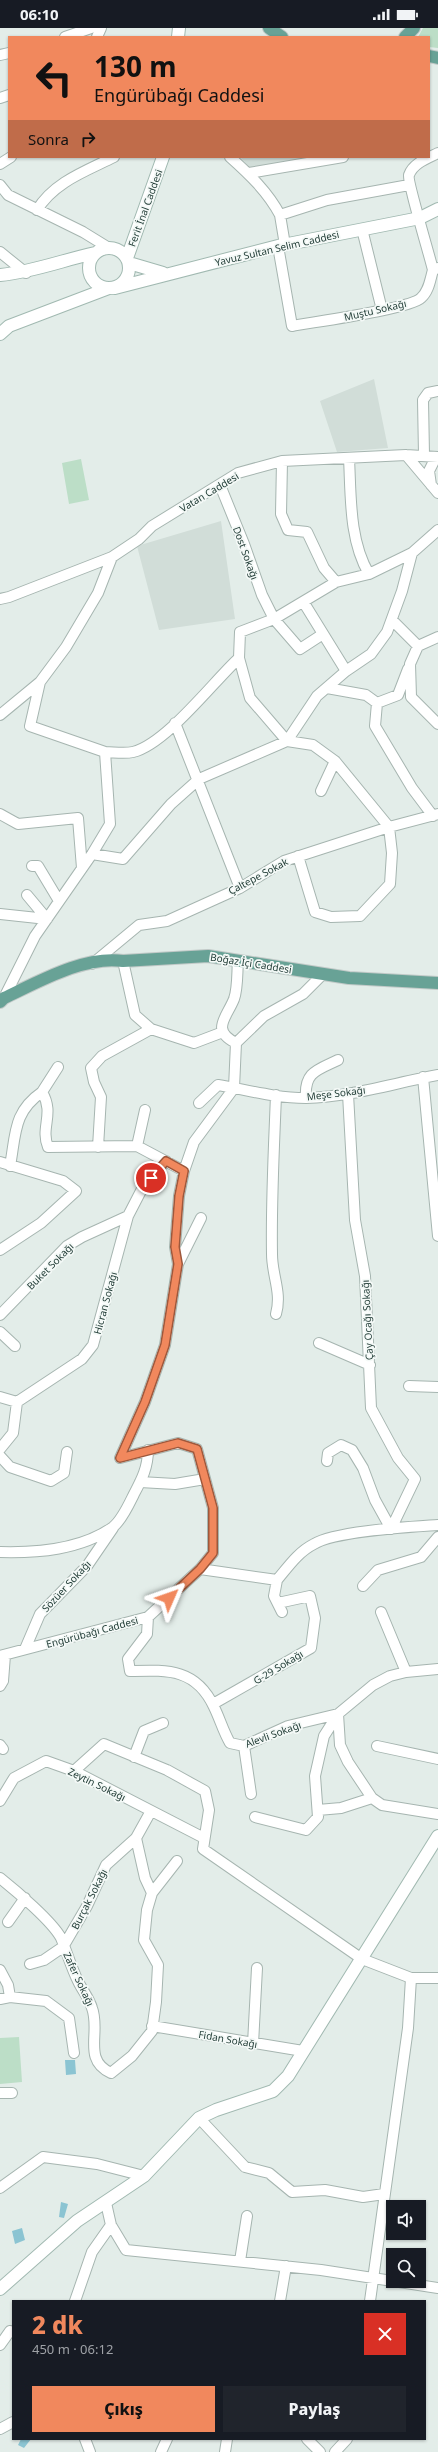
<!DOCTYPE html>
<html lang="tr">
<head>
<meta charset="utf-8">
<style>
	body { margin:0; font-family:"Noto Sans",sans-serif; background:#20242c; color:#f1f3f6; height:100vh; display:flex; flex-direction:column; font-size:15px; white-space:nowrap }
	* { box-sizing:border-box; margin:0 }
	p { font-size:13px; color:#9ea1a6 }
	.icon { flex:none; width:22px; height:22px; fill:none; stroke:currentColor; stroke-width:2; stroke-linecap:round; stroke-linejoin:round }
	.map { position:relative; flex:1; overflow:hidden }
	.drawer { position:absolute; left:12px; top:2272px; width:414px; height:140px; display:flex; flex-direction:column; background:#171b24; border-radius:0px; box-shadow:0 1px 3px #0004 }
	.drawer>* { flex:none }
	.guide { position:absolute; left:8px; top:8px; width:422px; height:122px; border-radius:0px; box-shadow:0 1px 3px #0004; background:#f1885d; color:#111; overflow:hidden }
	.fabs { position:absolute; left:386px; top:2172px; display:grid; gap:8px }
	.fabs a { display:grid; place-items:center; width:40px; height:40px; border-radius:0px; background:#171b24; box-shadow:0 1px 3px #0004; font-size:20px }
	.pin { position:absolute; display:grid; place-items:center; width:34px; height:34px; color:#fff; margin:-17px; border:2px solid #fff; border-radius:50%; box-shadow:0 1px 4px #0007 }
	.me { position:absolute; width:44px; margin:-22px; rotate:47deg; stroke-linejoin:round; filter:drop-shadow(0 0 3px #0008) }
	.turn { display:flex; align-items:center; gap:14px; height:84px; padding:0 20px; font-size:18px }
	.turn .icon { width:52px; height:52px; stroke-width:2.5 }
	.turn b { display:block; font-size:28px; line-height:34px }
	.then { display:flex; align-items:center; height:38px; padding:0 20px; background:#0003; gap:8px; font-size:15px }
	.round { display:grid; place-items:center; flex:none; width:42px; height:42px; border-radius:0px; background:#20242c }
	.head { display:flex; align-items:center; justify-content:space-between; height:68px; padding:0 20px }
	h1 { font-size:24px; font-weight:800; line-height:30px; color:#f1885d }
	.button { display:flex; gap:8px; margin-top:auto; padding:8px 20px }
	.button a { flex:1; height:46px; border-radius:0px; background:#f1885d; color:#111; font-size:16px; font-weight:800; line-height:46px; text-align:center }
	.button a+a { background:#20242c; color:#f1f3f6 }
	.status { display:flex; justify-content:space-between; align-items:center; height:28px; padding:0 20px; background:#171b24; direction:ltr }
	.status svg { height:11px; fill:currentColor }
	.map>svg:first-child { display:block }
	.built { fill:#d1ddd8 }
	.green { fill:#bcdec7 }
	.water { fill:#8bc4d2 }
	.lines { fill:none; stroke-linecap:round; stroke-linejoin:round }
	.street-casing { stroke:#a6b5b0; stroke-width:12 }
	.secondary-casing { stroke:#a1b9b1; stroke-width:14 }
	.primary-casing { stroke:#c1c9c7; stroke-width:14 }
	.street { stroke:#fff; stroke-width:10 }
	.secondary { stroke:#fff; stroke-width:12 }
	.primary { stroke:#68a296; stroke-width:12 }
	.route-casing { stroke:#9d583c; stroke-width:10 }
	.route { stroke:#f1885d; stroke-width:7 }
	.labels { text-anchor:middle; dominant-baseline:central; stroke-width:3.5; stroke-linejoin:round; paint-order:stroke }
	.street-label { font-size:10px; fill:#233e38; stroke:#f4f9f7 }
</style>
</head>
<body>
<div class="status"><b>06:10</b><svg viewBox="0 0 49 12"><path d="M0 12V9h3v3zM5 12V6h3v6zM10 12V3h3v9zM15 12V0h3v12zM26 1h20v11H26zM47 4h2v5h-2z"/></svg></div>
<div class="map">
<svg width="438" height="2424" viewBox="0 0 438 2424">
	<rect width="100%" height="100%" fill="#e3ede9"/>
	<path class="built" d="M240,129H317L250,140Z
		M374,351L388,420L337,424L320,373Z
		M221,493L235,591L159,602L137,518Z"/>
	<path class="green" d="M423,0H438V20L429,19V9H418Z
		M81,431L89,472L69,476L62,435Z
		M19,2009L22,2054L0,2056V2010Z"/>
	<path class="water" d="M65,2032H75L76,2046L66,2047Z
		M61,2174L68,2176L64,2190L59,2189Z
		M22,2200L25,2212L15,2216L12,2203Z
		M21,2411H31L24,2420L18,2417Z"/>
	<g class="lines">
		<g class="street-casing">
			<path id="street" d="M65,9L91,0
				M97,9L101,0
				M0,27L9,25
				M0,70L9,67
				M230,129C249,146 268,164 280,187L327,172L409,157
				M0,136L11,129
				M249,145L343,129
				M0,157L8,167L83,204L109,220
				M37,182C54,154 86,143 114,129
				M280,187L285,217
				M362,201L382,282
				M278,218L292,298C313,294 410,281 421,270C429,263 430,252 433,242L438,240
				M0,224L26,245
				M433,242C430,229 407,153 409,147C413,135 428,130 438,125
				M406,427L438,465
				M424,427L423,372L428,365L438,363
				M349,430C351,468 349,512 369,546
				M282,433L281,486L288,502L307,504L324,540L336,554
				M220,457L244,516L262,567L274,591L300,621L323,606
				M431,457L429,443L436,429
				M0,571L9,569L112,529L139,511L152,498L238,445L282,433L406,427L438,429
				M304,575L346,643
				M392,592L418,618
				M438,609L418,618L410,636L411,669L438,696
				M239,630L250,670L287,713L313,717L335,733L389,799L392,825L390,856L360,888L331,889L315,884L298,828
				M327,660L366,667L377,675L375,698L412,760L433,788
				M377,675L398,667L408,641
				M0,687L40,654
				M175,695L240,860
				M105,724C113,724 124,726 133,724C166,716 213,654 239,630L240,604L274,591L336,554L369,546L412,525L438,502
				M321,763L335,733
				M0,786L18,796L78,790L82,840
				M92,826L123,831L171,776L199,751L287,713L317,668L346,643L371,626L387,604L402,563L412,525
				M32,838H38L59,873
				M27,867L47,891
				M0,886L47,891
				M123,933L135,987L151,1001L194,1015L223,1004
				M92,936L139,897L167,893L240,860L284,833L389,799L438,786
				M4,970L35,908L92,826L110,796L105,724L30,698L40,654L66,619L98,565L112,529
				M236,1015C210,1002 227,989 234,971C238,960 237,944 238,933
				M423,1049L438,1208
				M42,1064L58,1039
				M348,1066L355,1192L365,1248L371,1380L398,1430L415,1451L391,1501
				M276,1067C274,1120 271,1173 272,1226C272,1248 282,1264 276,1286
				M306,1070C304,1044 317,1042 338,1032
				M199,1075L218,1057C247,1062 276,1070 306,1070C350,1069 394,1055 438,1047
				M137,1118L145,1082
				M98,1119L101,1069L94,1054L91,1040L102,1028L151,1001
				M0,1134L63,1153L76,1163L41,1195L0,1222
				M10,1138C16,1106 13,1084 42,1064C55,1086 40,1099 48,1119L137,1118L184,1143
				M178,1236L201,1190
				M0,1287L67,1218L82,1209L128,1188
				M0,1304L15,1318
				M319,1315L370,1337
				M409,1358L438,1359
				M0,1369L17,1374L82,1331L93,1317L128,1188L143,1159L166,1133
				M0,1421L13,1405L17,1374
				M0,1428L10,1439L51,1453L64,1445L67,1424
				M327,1433L328,1425L341,1417L352,1422L363,1440L375,1472L391,1501
				M140,1454L175,1456L205,1451
				M0,1524C37,1525 81,1522 113,1499C122,1492 129,1476 134,1466C142,1451 148,1439 148,1422
				M200,1541L277,1552C288,1539 298,1524 314,1516C335,1503 410,1499 438,1497
				M277,1552L274,1568L282,1584
				M363,1558L378,1542L421,1529L438,1509
				M381,1584L406,1644
				M148,1589L147,1606L128,1631L130,1643C167,1642 196,1640 214,1679C220,1691 223,1703 230,1715L244,1718L288,1698L338,1686L373,1657L390,1648L406,1644L438,1641
				M25,1621L40,1586L87,1538L113,1500
				M0,1628L148,1589L200,1541L213,1525V1480L197,1421L178,1415L120,1430L145,1374L165,1317L178,1236L175,1219L179,1168L184,1143L194,1114L234,1060L236,1015L264,988L303,966L323,946
				M0,1658L3,1653L5,1627
				M213,1676L311,1620L315,1590L310,1568L278,1575
				M0,1717L3,1721
				M244,1718L251,1766
				M377,1718L438,1731
				M134,1729L144,1703L163,1695
				M74,1743L104,1716L167,1742L205,1763L209,1782L203,1821L362,1931L411,1950
				M0,1773L14,1750L46,1733L74,1743L204,1810
				M318,1782L341,1780L372,1770
				M255,1789L306,1802L318,1789L315,1748L324,1708L338,1686L340,1717L348,1734L372,1770L382,1777L438,1786
				M0,1850C15,1862 52,1893 61,1910C67,1924 71,1939 78,1953C82,1962 89,1970 92,1980C101,2004 82,2032 111,2045L132,2028L152,2003L156,1974L158,1937L144,1912L147,1882L152,1865L145,1850L136,1810L151,1783
				M152,1865L177,1833
				M8,1894L25,1870
				M30,1936L44,1932L63,1919L87,1878L106,1837L136,1810
				M0,1942L8,1957L10,1969
				M0,1971L10,1969L46,1973L69,1990L74,2025
				M152,1998L303,2023
				M253,2016L257,1940
				M0,2065H12
				M199,2090L245,2139L269,2145L292,2164L325,2162L363,2169L384,2166
				M0,2160L43,2129L97,2136L144,2148
				M106,2175L111,2197L126,2222L321,2242L438,2260
				M240,2233L247,2188
				M75,2273L92,2224L111,2197
				M280,2273L286,2238
				M370,2273L408,2000L411,1950H438
				M0,2317L10,2303
				M0,2401L13,2394
				M85,2411L90,2424
				M307,2411L320,2424
				M161,2424L167,2411
				M225,2424L227,2411
				M335,2424L347,2411"/>
		</g>
		<g class="secondary-casing">
			<path id="secondary" d="M178,9L179,0
				M89 240a20 20 0 1 1 40 0a20 20 0 1 1-40 0Z
				M127,230L163,129
				M129,235L163,245
				M0,247C33,244 63,232 95,225
				M115,260L278,218L420,190L438,181
				M0,306L9,298L109,260
				M0,2261L77,2193L144,2148L199,2090L216,2082L273,2063L288,2048L438,1808"/>
		</g>
		<g class="primary-casing">
			<path id="primary" d="M269,0L282,9
				M405,9L414,0
				M429,28L438,30
				M0,974L4,970C38,954 85,927 123,933L208,928L349,950L438,955"/>
		</g>
		<use href="#street" class="street"/>
		<use href="#secondary" class="secondary"/>
		<use href="#primary" class="primary"/>
	</g>
	<g class="lines">
		<g class="route-casing">
			<path id="route" d="M151,1150L166,1133L184,1143L179,1168L175,1219L178,1236L165,1317L145,1374L120,1430L178,1415L197,1421L213,1480V1525L200,1541L169,1570"/>
		</g>
		<use href="#route" class="route"/>
	</g>
	<g class="labels">
		<g class="street-label">
			<text transform="translate(145 180) rotate(-70)">Ferit İnal Caddesi</text>
			<text transform="translate(277 220) rotate(-13)">Yavuz Sultan Selim Caddesi</text>
			<text transform="translate(375 282) rotate(-13)">Muştu Sokağı</text>
			<text transform="translate(209 464) rotate(-31)">Vatan Caddesi</text>
			<text transform="translate(246 525) rotate(70)">Dost Sokağı</text>
			<text transform="translate(258 848) rotate(-28)">Çaltepe Sokak</text>
			<text transform="translate(251 935) rotate(9)">Boğaz İçi Caddesi</text>
			<text transform="translate(336 1065) rotate(-7)">Meşe Sokağı</text>
			<text transform="translate(50 1238) rotate(-45)">Buket Sokağı</text>
			<text transform="translate(105 1275) rotate(-75)">Hicran Sokağı</text>
			<text transform="translate(367 1292) rotate(-93)">Çay Ocağı Sokağı</text>
			<text transform="translate(66 1558) rotate(-47)">Sözüer Sokağı</text>
			<text transform="translate(92 1604) rotate(-15)">Engürübağı Caddesi</text>
			<text transform="translate(278 1639) rotate(-31)">G-29 Sokağı</text>
			<text transform="translate(273 1706) rotate(-20)">Alevli Sokağı</text>
			<text transform="translate(97 1756) rotate(26)">Zeytin Sokağı</text>
			<text transform="translate(89 1871) rotate(-63)">Burçak Sokağı</text>
			<text transform="translate(79 1951) rotate(65)">Zafer Sokağı</text>
			<text transform="translate(228 2011) rotate(10)">Fidan Sokağı</text>
		</g>
	</g>
</svg>
<div class="fabs">
<a><svg class="icon" aria-label="sound" viewBox="0 0 24 24"><path d="M4 9h4l5-4v14l-5-4H4zM17 9q2 3 0 6"/></svg></a>
<a><svg class="icon" aria-label="search" viewBox="0 0 24 24"><circle cx="10" cy="10" r="6"/><path d="M15 15l6 6"/></svg></a>
</div>
<div class="pin" style="left:151px;top:1150px;background:#d93025"><svg class="icon" aria-label="arrive" viewBox="0 0 24 24"><path d="M6 21V4h12l-3 4 3 4H6"/></svg></div>
<svg class="me" style="left:169px;top:1570px" viewBox="-20 -20 40 40"><path d="M0-17L14 15 0 8-14 15z" fill="#f1885d" stroke="#fff" stroke-width="4"/></svg>
<div class="guide">
<div class="turn"><svg class="icon" aria-label="left" viewBox="0 0 24 24"><path d="M17 20v-9H6M10 6l-5 5 5 5"/></svg><div><b>130 m</b>Engürübağı Caddesi</div></div>
<div class="then">Sonra<svg class="icon" aria-label="right" viewBox="0 0 24 24"><path d="M7 20v-9h11M14 6l5 5-5 5"/></svg></div>
</div>
<section class="drawer">
<div class="head"><div><h1>2 dk</h1><p>450 m · 06:12</p></div><a class="round" style="background:#d93025;color:#fff"><svg class="icon" aria-label="close" viewBox="0 0 24 24"><path d="M6 6l12 12M18 6L6 18"/></svg></a></div>
<div class="button"><a>Çıkış</a><a>Paylaş</a></div>
</section>
</div>
</body>
</html>
